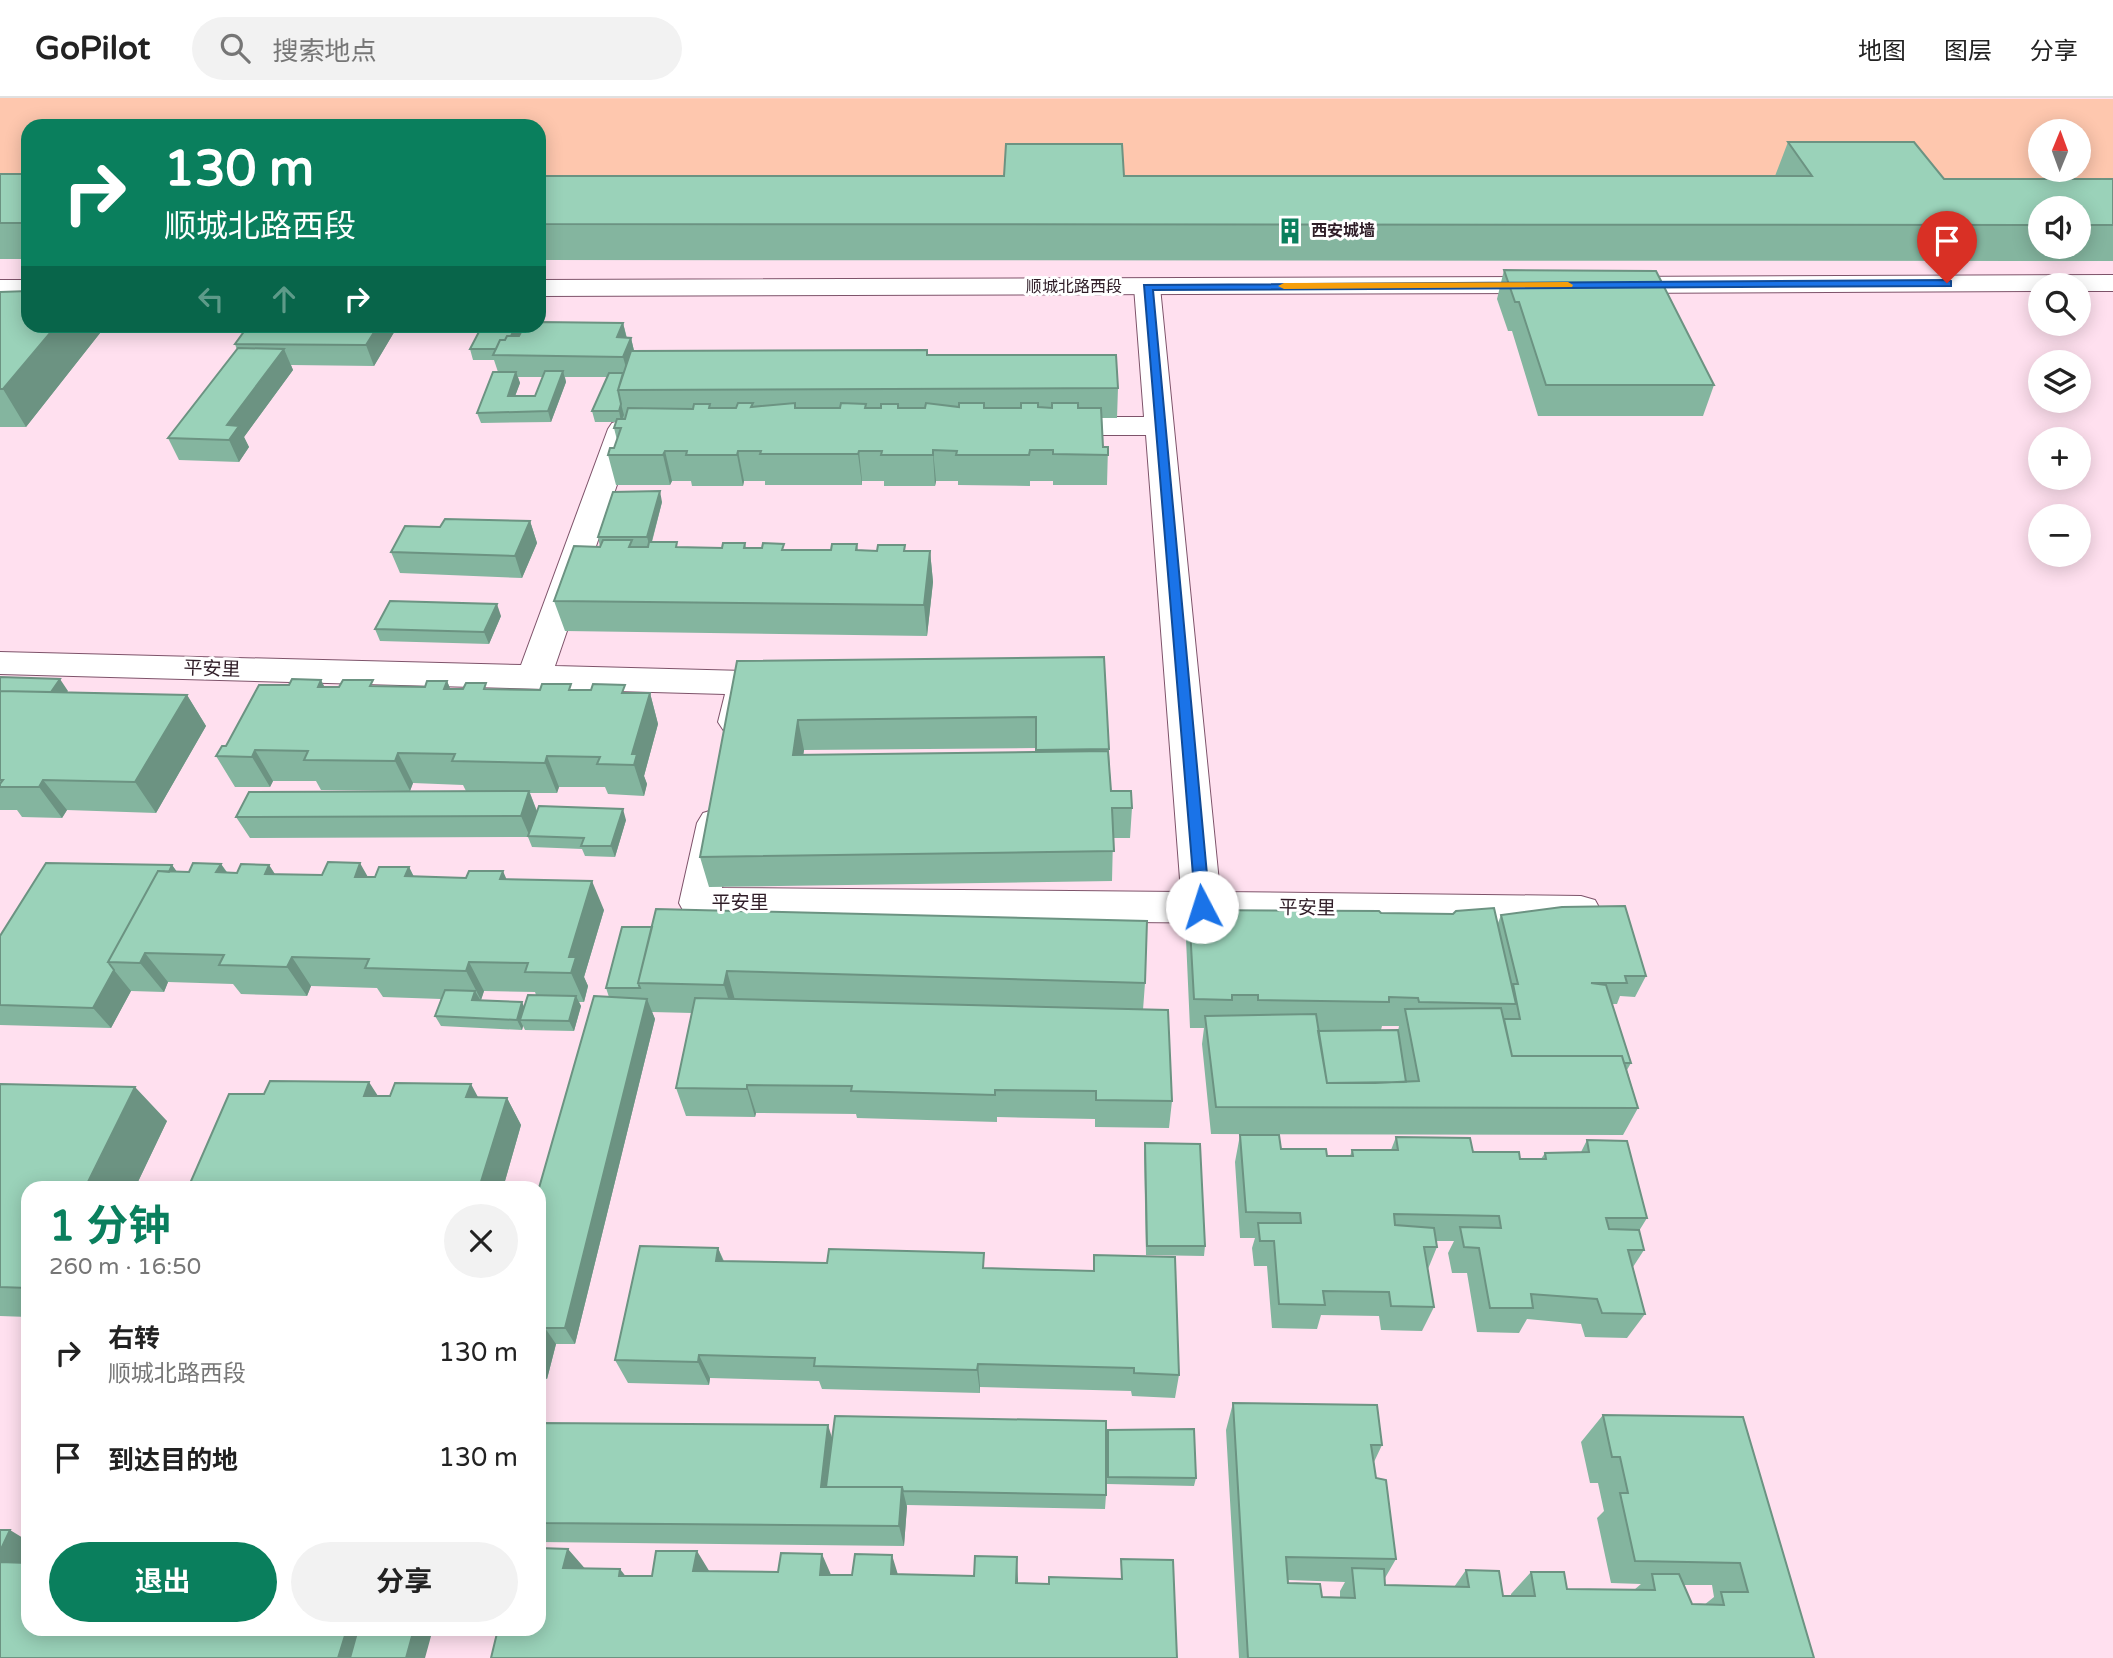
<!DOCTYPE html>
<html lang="zh">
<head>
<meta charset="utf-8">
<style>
	body { margin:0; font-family:"Varela Round","Noto Sans SC",sans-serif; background:#f2f2f2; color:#222; height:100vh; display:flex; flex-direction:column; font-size:26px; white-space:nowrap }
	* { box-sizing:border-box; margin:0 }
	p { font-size:23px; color:#767676 }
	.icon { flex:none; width:38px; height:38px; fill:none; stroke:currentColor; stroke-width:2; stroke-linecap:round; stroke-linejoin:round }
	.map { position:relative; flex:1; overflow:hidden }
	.drawer { position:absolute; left:21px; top:1083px; width:525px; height:455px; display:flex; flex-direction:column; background:#fff; border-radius:21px; box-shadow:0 4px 18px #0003 }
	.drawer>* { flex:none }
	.guide { position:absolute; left:21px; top:21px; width:525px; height:214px; border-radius:21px; box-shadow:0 4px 18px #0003; background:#0a7f5d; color:#fff; overflow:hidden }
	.needle { width:46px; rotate:1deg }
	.controls { position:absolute; left:2028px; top:21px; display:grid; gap:14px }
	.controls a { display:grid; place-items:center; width:63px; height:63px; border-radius:50%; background:#fff; box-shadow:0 4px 18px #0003; font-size:35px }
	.pin { position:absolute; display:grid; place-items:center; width:60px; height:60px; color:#fff; margin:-72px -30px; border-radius:50% 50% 50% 0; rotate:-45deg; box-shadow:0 0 7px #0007 }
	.pin .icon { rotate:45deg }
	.me { position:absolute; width:77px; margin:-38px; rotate:355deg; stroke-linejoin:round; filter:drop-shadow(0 0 5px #0008) }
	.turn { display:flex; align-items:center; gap:24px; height:147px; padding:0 28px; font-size:32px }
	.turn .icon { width:91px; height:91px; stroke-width:2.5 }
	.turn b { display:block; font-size:49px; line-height:60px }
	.lanes { display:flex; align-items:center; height:66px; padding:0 28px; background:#0003; justify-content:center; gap:35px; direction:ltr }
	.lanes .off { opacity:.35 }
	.round { display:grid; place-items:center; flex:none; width:74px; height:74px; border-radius:37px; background:#f2f2f2 }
	.summary { display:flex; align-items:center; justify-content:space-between; height:119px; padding:0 28px }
	h1 { font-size:42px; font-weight:700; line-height:52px; color:#0a7f5d }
	.action { display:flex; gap:14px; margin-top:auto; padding:14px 28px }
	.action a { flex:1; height:80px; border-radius:42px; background:#0a7f5d; color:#fff; font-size:28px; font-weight:700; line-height:80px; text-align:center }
	.action a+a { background:#f2f2f2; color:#222 }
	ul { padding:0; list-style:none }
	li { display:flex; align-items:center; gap:21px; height:105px; padding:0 28px }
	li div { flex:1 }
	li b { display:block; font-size:26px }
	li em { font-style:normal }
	header { display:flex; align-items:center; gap:42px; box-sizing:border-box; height:98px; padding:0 35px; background:#fff; border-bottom:2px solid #e0e0e0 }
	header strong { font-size:33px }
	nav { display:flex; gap:38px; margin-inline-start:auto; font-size:24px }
	.search { width:490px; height:63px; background:#f2f2f2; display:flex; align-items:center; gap:18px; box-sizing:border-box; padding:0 24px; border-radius:38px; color:#767676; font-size:26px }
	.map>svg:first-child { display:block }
	.green { fill:#fec7ae; fill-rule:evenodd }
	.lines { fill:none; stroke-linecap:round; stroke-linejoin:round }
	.street-casing { stroke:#7e536a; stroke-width:2 }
	.secondary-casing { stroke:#7e536a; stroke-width:2 }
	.street { fill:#fff; fill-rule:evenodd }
	.secondary { fill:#fff; fill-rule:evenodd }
	.wall { fill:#84b59f; fill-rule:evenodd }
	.shaded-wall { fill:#6c9382 }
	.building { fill:#9ad2b9; stroke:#6c9382; stroke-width:2 }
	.route { fill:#1a73e8; stroke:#114b97; stroke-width:2 }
	.slow { fill:#f59e0b }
	.labels { text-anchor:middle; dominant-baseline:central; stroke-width:6; stroke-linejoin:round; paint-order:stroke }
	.far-poi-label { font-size:16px; font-weight:bold; fill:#2f1d27; stroke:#fff; text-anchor:start }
	.far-street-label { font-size:16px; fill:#2f1d27; stroke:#fff }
	.street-label { font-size:19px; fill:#2f1d27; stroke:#fff }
</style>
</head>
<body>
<header>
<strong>GoPilot</strong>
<div class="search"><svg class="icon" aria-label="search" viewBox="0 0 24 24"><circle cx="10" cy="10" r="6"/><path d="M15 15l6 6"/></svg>搜索地点</div>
<nav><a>地图</a><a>图层</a><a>分享</a></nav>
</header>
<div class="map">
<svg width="2113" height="1560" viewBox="0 0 2113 1560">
	<rect width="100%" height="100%" fill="#ffe0ef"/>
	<path class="green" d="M0,0L2113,1V117L2079,110L539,114V28H28V111H0ZM2040,33H2079V72H2040Z"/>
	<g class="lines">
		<g class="street-casing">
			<path id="street" d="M1147,181L1156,184L1160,189L1220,794L1581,798L1595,802L1601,813L1595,824L1581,828L699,820L685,816L679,805L697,725L703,715L716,711L729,715L735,725L722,790L1181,794L1146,337H1050L1040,334L1036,328L1040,322L1050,319H1144L1134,189L1138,184Z
				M622,322L650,325L654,331L650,337L633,340L555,568L745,573L757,577L762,585L754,624L748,633L736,636L724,633L718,624L725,596L0,576V554L521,567L608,331L612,325Z"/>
		</g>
		<g class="secondary-casing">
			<path id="secondary" d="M2113,177V193H2079V187H2040V193L1612,195L1603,192L1599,187L1603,182L1612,179Z
				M1552,179L1561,182L1565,187L1561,192L1552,195L539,198V182Z
				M0,182H28V198H0Z"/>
		</g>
		<use href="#street" class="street"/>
		<use href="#secondary" class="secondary"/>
	</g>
	<path class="wall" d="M1788,44L1944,81H2113V163L539,162V78H1775ZM2040,110H2079V149H2040Z
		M0,76H28V161H0Z
		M1504,172L1714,287L1703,318H1538L1512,233H1508L1497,201Z
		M0,194L28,228H102L104,230L26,329H0Z
		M623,225L627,240H631L634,253L928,257L1118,290L1117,320H1102L1103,349H1108L1107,387H1053V383H1030V388L958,387V383H936L935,388H884V383H862V387H765V383H744L743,388H692L691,383H672L670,387H616L608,357L614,350L617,342L614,330L616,324H595L592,313L607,279H565L566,284L551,324L481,325L477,315L498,274L494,262H473L470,251ZM518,279H543L535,298H515L520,285Z
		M396,231L374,268L291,267L293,272L244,339L249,349L239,364L179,362L168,340L237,252L235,246Z
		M662,404L652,444L678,449L722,450L745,445L746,450L831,452L857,446L858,452L877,453L905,447V453H930L933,484L927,538L565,533L554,503L600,449L598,439Z
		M530,423L537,445L522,480L400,475L391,454L440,429Z
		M501,518L489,546L380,543L375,531Z
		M1104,559L1111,693L1132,710L1130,740H1113L1112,783L709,789L700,759L737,563ZM1036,650V654L803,657L804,652Z
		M0,579L68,593L66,594L187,597L206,628L156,715L67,712L62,720L22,719L17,712H0Z
		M447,583L450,591L573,592L650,595L658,626L644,678L647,686L644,698L608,696L605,689H559L557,695H530L537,713L626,722L615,759L585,758L582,751L532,749L528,739L250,740L236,719L466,693L463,687L413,685L410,693L321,692L316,683H273L270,689H235L216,658L289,587L325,589H425Z
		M221,766L227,774L237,775L269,767L275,776L375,779L409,769L414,779L506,781L604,812L584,879L588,888L584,904H579L581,908L574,933L525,932L523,928L522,932L441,928L435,918L441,901L383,899L377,890L311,888L307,898L241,896L233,886L168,884L164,894L131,893L111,930L0,927V838L172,767L177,774H189ZM484,893L535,894L536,897L524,909L481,902Z
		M1189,812L1381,815L1498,825L1501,817L1646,878L1635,899L1620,898L1617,906H1612L1631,965L1627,972L1638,1010L1623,1037L1211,1036L1202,946L1204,930H1190L1186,841ZM1382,928H1399L1398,933L1381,932ZM1318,932H1360L1318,933Z
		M622,829L1145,885L1143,912L1172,1003L1169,1030L1095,1029V1021L997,1019V1024L857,1020L856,1016L756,1015L755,1019L686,1018L676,990L692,915L652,914L655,921L575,1246H556L547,1281H539V1090L609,899L606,890Z
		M0,986L167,1023L135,1090H28V1219L0,1218Z
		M378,998L507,1000L521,1027L503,1090H188Z
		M1240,1037L1281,1051L1327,1058H1350L1352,1052H1391L1396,1039L1520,1061H1541L1545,1055L1581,1054L1587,1042L1647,1120L1639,1133L1644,1152L1633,1169L1645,1216L1627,1240L1585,1239L1581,1226L1527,1221L1519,1235L1477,1234L1467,1175H1452L1448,1155L1454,1143H1436L1437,1149L1428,1171L1434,1209L1422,1233L1381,1232L1379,1218L1321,1217L1317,1231L1272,1230L1267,1168H1254L1252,1150L1255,1140H1240L1235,1064Z
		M1145,1045L1205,1148L1204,1158L1146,1157L1144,1055Z
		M718,1150L724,1163L1093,1173L1094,1157L1179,1277L1175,1300L1132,1298L1131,1293L980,1289V1295L822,1291L819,1283L710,1280L709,1287L628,1285L615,1262Z
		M1233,1305L1382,1347L1374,1364L1376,1380L1396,1461L1385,1480V1487L1454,1489L1466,1472L1503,1498H1511V1496L1531,1474L1567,1491L1634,1492L1641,1486L1611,1485L1597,1420L1604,1413L1598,1385H1590L1581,1344L1603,1317L1743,1319L1814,1560H1239L1226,1332ZM1288,1482L1345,1484L1340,1493V1500L1322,1499L1288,1485ZM1683,1487H1712L1714,1499L1704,1507L1692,1506Z
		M539,1325L832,1339L1106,1397L1105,1411L907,1407L904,1448L539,1444Z
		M1108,1332L1196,1380L1194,1388L1107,1386Z"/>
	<path class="shaded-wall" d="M623,225L628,246L617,239Z
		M56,228H102L104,230L26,329L3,291Z
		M378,228H394L396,231L374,268L366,247Z
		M516,228H524L509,258L504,251Z
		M631,240L636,261L629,280L623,259Z
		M284,251L293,272L244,339L249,349L239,364L229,342L227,327Z
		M563,273L566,284L551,324L548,313Z
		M516,274L520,285L511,309L508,298Z
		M621,306L624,317L621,324L619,313Z
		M933,352L936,383L935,388L933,357Z
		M665,353L672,383L670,387L663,357Z
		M738,353L744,383L743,388L737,357Z
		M859,353L862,383V387L858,356Z
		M660,393L662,404L650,450L647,439Z
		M530,423L537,445L522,480L515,458Z
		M930,453L933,484L927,538L924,507Z
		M497,506L501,518L489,546L484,534Z
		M60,581L68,593L51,615L43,604Z
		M321,582L337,613L318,589Z
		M447,583L460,614L444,591Z
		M650,595L658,626L644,678L647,686L644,698L634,667L632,656Z
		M187,597L206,628L156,715L135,684Z
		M798,622L804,652L799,688L793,657Z
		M255,652L273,683L270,689L252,659Z
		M398,655L413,685L410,693L395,663Z
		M547,658L559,689L557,695L545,665Z
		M43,682L67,712L62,720L39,689Z
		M529,693L537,714L530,739L521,718Z
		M623,711L626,722L615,759L611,748Z
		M360,765L377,795L355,779Z
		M221,766L241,796L216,774Z
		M172,767L187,788L145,855L168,884L164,894L140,865L118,864Z
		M269,767L288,797L265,776Z
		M409,769L424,799L405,778Z
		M503,773L516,803L500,781Z
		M592,783L604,812L584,879L588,888L584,904L571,875L569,859Z
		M292,859L311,888L307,898L287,869Z
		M469,864L484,893L481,902L466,873Z
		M114,872L131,893L111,930L93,910Z
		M727,873L735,902L733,916L724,887Z
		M475,893L481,903L472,902Z
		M576,898L581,908L574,933L569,923Z
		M647,901L655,921L575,1246L565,1230Z
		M522,904L527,915L520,922L523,928L522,932L517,922Z
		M369,984L387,1012L364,998Z
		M471,986L486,1014L466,999Z
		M747,987L756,1015L755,1019L747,991Z
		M135,989L167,1023L135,1090H85Z
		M507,1000L521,1027L503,1090H479Z
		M718,1150L728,1175L716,1163Z
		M545,1230L556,1246L547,1281L539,1270V1252Z
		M699,1257L710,1280L709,1287L698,1264Z
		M978,1266L980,1289V1295L977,1272Z
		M828,1327L835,1349L831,1392L821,1389Z
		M902,1389L907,1409L904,1448L899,1428Z
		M10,1432L28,1443V1481L0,1467V1453Z
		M568,1451L588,1474L563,1470Z
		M697,1453L711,1476L693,1473Z
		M822,1456L832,1479L820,1477Z
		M892,1457L899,1480L891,1476Z
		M1017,1459L1018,1482V1507L1016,1485Z
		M620,1471L638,1494L619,1478Z
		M347,1531H376L368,1560H338Z
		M414,1531H433L425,1560H406Z"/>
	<path class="building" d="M1788,44H1914L1944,81H2113V127H2079V110H2040V127L539,126V78H1004L1006,46H1122L1124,78H1812Z
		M0,76H28V125H0Z
		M1504,172L1656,173L1714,287H1546L1519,204H1515Z
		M28,193V228H56L3,291H0V194Z
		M539,224L623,225L617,239L631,240L623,259L493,257L500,242H505L507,238H519L524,228H539Z
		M248,228H378L366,247L235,246Z
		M482,228H516L511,238H507L505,242H500L496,251H470Z
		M238,250L284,251L227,327L239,328L229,342L168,340Z
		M927,252V257H1116L1118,290L618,292L631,253Z
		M545,273H563L548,313L477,315L493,274H516L508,298H535Z
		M609,275H623L618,292L621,306L619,313H592Z
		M738,305H753L751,309L795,305V310H840L841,305L866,306L865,310H881V306H898V310H925L926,305L959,309V305H984V310H1021V305H1038V309L1052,310V305H1078V310H1101L1103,349H1108V357L1053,356V352H1030L1029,357H956L957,353L933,352V357H881L882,353H859L858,356H760L761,353H738L737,357H686L687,353H665L663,357H608L610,350H614L621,330H614L617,321H625L628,310L693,311L694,306H710L709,310H736Z
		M660,393L647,439H598L613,394Z
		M445,421L530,423L515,458L391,454L405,428L440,429Z
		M603,442H632L629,449H648L649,444H677L676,449L722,450L723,445H745L744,450H762L763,445L784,446L782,452H831L832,446H857L856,452L877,453L878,447H905L904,453H930L924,507L554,503L574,448L600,449Z
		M390,503L497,506L484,534L375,531Z
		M1104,559L1109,651L1036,652V619L798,622L793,657L1108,653L1111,693H1131L1132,710H1112L1114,753L700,759L737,563Z
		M0,579L60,581L51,594L0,593Z
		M292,581L321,582L318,589H339L343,582H373L370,588L425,589L427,583H447L444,591H463L466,585H486L484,591L540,592L542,586H571L569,592H591L593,586L625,587L622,595H650L632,656H637L634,667L597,666L600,659L547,658L545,665L452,663L455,656L398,655L395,663L304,662L308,653L255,652L252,659L216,658L222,648H226L259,587H289Z
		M0,593L187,597L135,684L43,682L39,689H0V686L3,682H0Z
		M529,693L521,718L236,719L249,694Z
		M539,708L623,711L611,748H581L584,740L528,738Z
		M328,764L360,765L355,779H375L379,769H409L405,778L466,780L469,773H503L500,781L592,783L569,859H576L571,875L525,874L528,865L469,864L466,873L365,870L369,861L292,859L287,869L219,867L224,857L145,855L140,865L108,864L158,773L189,774L193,765L221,766L216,774L237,775L241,766L269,767L265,776L322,777Z
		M46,765L172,767L169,774L158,773L108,864L114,872L93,910L0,907V838Z
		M1625,808L1646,878H1625L1627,885H1591L1606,887L1631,965H1624L1622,958H1512L1504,921H1520L1513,886H1518L1501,817L1562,809Z
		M1494,810L1516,906L1419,904L1418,900L1389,899V904L1258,902V897H1232V902L1194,901L1189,812L1379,813L1381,815L1453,816L1456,813Z
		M656,811L1147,823L1145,885L727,873L724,887L638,885Z
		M622,829H652L638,885L640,890H606Z
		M445,892L475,893L472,902L522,904L517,922L435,918Z
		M528,897L576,898L569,923L520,922Z
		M594,898L647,901L565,1230H545L539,1252V1090Z
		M695,900L1168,912L1172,1003L1096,1002V993L995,992V997L851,993L852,988L747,987V991L676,990Z
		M1501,910L1512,958H1622L1638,1010L1216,1009L1205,918L1316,916L1327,985H1375L1419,983L1405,911Z
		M1398,932L1406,984L1327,985L1318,933Z
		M270,983L369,984L364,998H390L395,985L471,986L466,999L507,1000L479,1090H278V1088L218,1087L216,1090H188L229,996H264Z
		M0,986L135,989L85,1090H28V1190L0,1189Z
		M1240,1037H1279L1281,1051H1326L1327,1058H1353L1352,1052H1398L1396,1039L1470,1040L1473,1054H1519L1520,1061H1546L1545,1055L1589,1054L1587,1042L1627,1043L1647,1120H1606L1609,1131L1639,1132L1644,1152H1628L1645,1216L1602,1215L1597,1201L1531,1196L1533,1210H1490L1479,1150L1464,1149L1460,1129L1501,1130L1499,1118L1394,1116L1395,1127L1434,1130L1437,1149H1424L1434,1209L1391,1208L1389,1194L1323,1193L1325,1207L1279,1206L1274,1143H1260L1258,1125H1301L1300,1115L1246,1114Z
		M1145,1045L1200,1046L1205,1148H1147Z
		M640,1148L718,1150L716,1163L827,1165L829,1151L984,1155L983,1170L1094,1173V1157L1175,1159L1179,1277L1134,1275V1270L978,1266L977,1272L814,1268L815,1260L699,1257L698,1264L615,1262Z
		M1233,1305L1377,1307L1382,1347H1371L1376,1380L1386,1382L1396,1461L1286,1459L1288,1485L1320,1486L1322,1499L1355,1500L1352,1470L1384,1471L1385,1487L1469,1489L1466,1472L1499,1473L1503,1498H1535L1531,1474H1564L1567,1491L1655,1492L1652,1476H1679L1692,1506L1724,1507L1721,1494H1748L1740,1465L1635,1463L1620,1395H1628L1620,1359H1612L1603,1317L1743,1319L1814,1560H1248Z
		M835,1318L1106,1323V1397L903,1393L902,1389H826Z
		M539,1325L828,1327L821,1389H902L899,1428L539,1425Z
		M1194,1331L1196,1380L1108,1379V1332Z
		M0,1432H10L0,1453Z
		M539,1450L568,1451L563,1470L620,1471L619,1478H652L656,1453H697L693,1473L778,1474L781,1455L822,1456L820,1477H852L855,1456L892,1457L891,1476L974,1478L975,1458L1017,1459L1016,1485L1049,1486V1479L1122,1481L1121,1461L1173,1462L1177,1560H491L498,1531H539Z
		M28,1463V1531H347L338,1560H0V1464L27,1465Z
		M358,1531H414L406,1560H350Z"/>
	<path class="route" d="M1947,182L1951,183V188L1153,192L1210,809L1208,813H1196L1144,187Z"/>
	<path class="slow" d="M1568,184L1573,187L1572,189L1284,191L1278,188L1284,185Z"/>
	<defs>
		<g id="building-bare" transform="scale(2.1)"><path d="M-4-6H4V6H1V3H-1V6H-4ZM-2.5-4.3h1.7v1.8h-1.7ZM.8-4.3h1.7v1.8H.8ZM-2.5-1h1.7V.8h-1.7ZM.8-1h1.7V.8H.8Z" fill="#0a7f5d" stroke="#fff" stroke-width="2.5" paint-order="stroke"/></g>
	</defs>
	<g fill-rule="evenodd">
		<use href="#building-bare" x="1290" y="133"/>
	</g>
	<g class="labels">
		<g class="far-poi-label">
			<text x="1311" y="133">西安城墙</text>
		</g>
		<g class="far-street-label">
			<text x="1074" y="189">顺城北路西段</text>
		</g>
		<g class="street-label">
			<text transform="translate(212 571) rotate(2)">平安里</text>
			<text x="740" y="805">平安里</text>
			<text transform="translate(1307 810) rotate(1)">平安里</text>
		</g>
	</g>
</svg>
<div class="controls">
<a><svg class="needle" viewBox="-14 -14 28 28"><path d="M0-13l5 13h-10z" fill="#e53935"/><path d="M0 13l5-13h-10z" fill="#767676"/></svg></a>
<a><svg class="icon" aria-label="sound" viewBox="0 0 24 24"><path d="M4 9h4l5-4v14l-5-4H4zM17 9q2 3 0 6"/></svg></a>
<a><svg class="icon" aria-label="search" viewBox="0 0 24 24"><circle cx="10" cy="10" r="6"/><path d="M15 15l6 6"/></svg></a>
<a><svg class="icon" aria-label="layers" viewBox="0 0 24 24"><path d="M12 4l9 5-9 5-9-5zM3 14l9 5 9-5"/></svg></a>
<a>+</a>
<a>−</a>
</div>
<div class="pin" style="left:1947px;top:185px;background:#d93025"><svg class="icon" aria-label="arrive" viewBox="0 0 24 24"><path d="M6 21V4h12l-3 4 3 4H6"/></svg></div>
<svg class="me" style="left:1202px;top:809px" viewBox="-20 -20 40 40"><circle r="19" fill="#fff"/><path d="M0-13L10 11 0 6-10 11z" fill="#1a73e8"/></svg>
<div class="guide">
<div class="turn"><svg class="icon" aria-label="right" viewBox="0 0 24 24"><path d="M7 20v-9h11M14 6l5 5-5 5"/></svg><div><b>130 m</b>顺城北路西段</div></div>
<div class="lanes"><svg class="icon off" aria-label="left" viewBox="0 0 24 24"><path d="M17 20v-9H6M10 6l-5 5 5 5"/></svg><svg class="icon off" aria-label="ahead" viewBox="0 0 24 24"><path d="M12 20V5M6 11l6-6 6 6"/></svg><svg class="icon" aria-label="right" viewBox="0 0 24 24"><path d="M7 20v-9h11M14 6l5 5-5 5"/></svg></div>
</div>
<section class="drawer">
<div class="summary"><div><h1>1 分钟</h1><p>260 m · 16:50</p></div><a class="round"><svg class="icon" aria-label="close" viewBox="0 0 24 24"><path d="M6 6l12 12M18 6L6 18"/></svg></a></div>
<ul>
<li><svg class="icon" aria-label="right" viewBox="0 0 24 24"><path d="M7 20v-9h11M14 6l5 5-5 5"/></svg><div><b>右转</b><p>顺城北路西段</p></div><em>130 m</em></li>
<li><svg class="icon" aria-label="arrive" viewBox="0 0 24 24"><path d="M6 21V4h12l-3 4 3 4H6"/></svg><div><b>到达目的地</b></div><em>130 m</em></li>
</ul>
<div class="action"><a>退出</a><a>分享</a></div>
</section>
</div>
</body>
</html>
